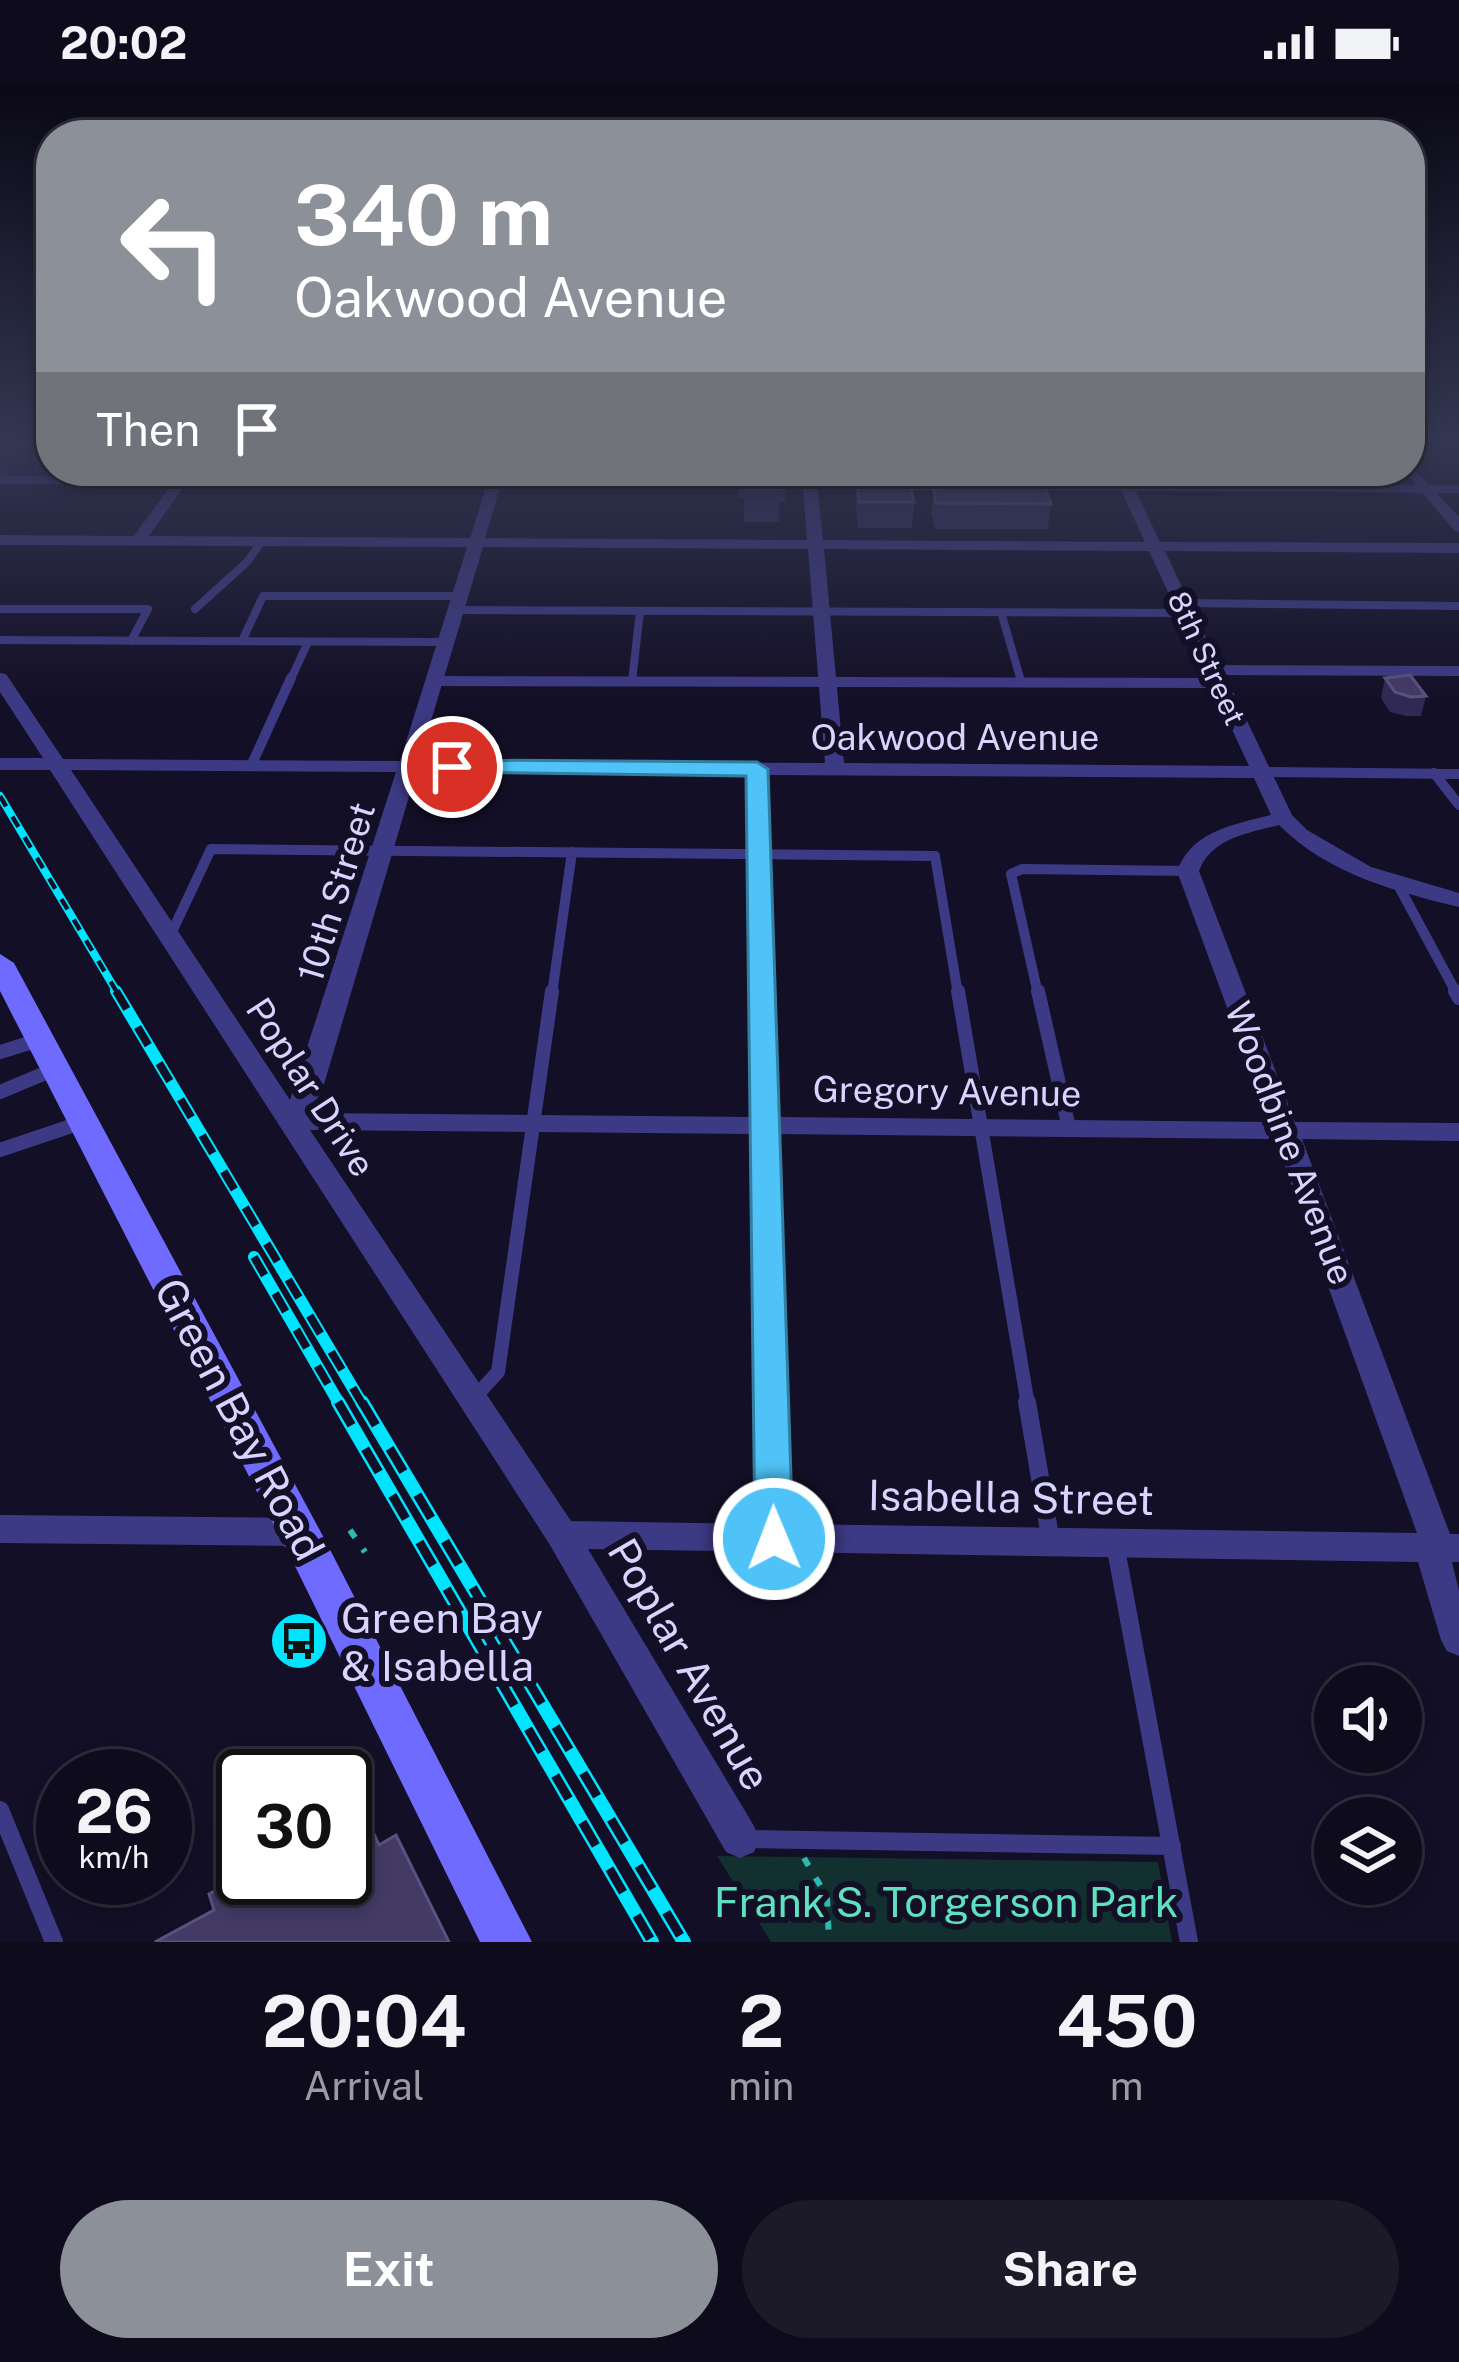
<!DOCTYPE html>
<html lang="en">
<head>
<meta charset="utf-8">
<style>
	body { margin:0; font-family:"Public Sans",sans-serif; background:#1c1929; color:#f1f3f6; height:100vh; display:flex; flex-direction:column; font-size:45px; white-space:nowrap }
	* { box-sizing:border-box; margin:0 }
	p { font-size:39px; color:#9b9ba3 }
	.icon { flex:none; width:66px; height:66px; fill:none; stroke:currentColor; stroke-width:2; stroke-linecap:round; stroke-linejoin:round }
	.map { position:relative; height:1858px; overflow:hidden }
	.details { display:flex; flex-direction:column; background:#0e0b1c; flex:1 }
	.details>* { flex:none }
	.top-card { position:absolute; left:36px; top:36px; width:1389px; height:366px; border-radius:48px; box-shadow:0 6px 18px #0003,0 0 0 3px #2e2b3b; background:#8c9099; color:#fff; overflow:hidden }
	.controls { position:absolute; left:1314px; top:1581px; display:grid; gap:24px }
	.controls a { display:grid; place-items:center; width:108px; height:108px; border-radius:50%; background:#0e0b1c; box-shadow:0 6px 18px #0003,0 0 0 3px #2e2b3b; font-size:60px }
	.speed { position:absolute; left:36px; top:1665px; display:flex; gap:24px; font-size:60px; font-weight:700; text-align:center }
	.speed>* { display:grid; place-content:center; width:156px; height:156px; border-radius:50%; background:#0e0b1c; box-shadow:0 6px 18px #0003,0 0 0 3px #2e2b3b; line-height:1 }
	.speed small { font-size:30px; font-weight:400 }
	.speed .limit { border:6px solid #111; border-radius:18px; background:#fff; color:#111 }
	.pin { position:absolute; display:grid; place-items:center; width:102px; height:102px; color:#fff; margin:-51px; border:6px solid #fff; border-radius:50%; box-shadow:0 3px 12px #0007 }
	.me { position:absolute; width:132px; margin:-66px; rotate:359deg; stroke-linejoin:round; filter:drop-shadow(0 0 9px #0008) }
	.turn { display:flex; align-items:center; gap:42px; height:252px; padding:0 60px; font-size:54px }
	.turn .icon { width:156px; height:156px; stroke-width:2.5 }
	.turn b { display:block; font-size:84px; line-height:102px }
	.then { display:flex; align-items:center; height:114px; padding:0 60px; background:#0003; gap:24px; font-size:45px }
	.eta { display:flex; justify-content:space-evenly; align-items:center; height:204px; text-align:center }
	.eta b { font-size:72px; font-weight:700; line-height:84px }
	.button { display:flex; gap:24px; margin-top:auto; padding:24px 60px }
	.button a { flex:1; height:138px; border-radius:72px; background:#8c9099; color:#fff; font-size:48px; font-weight:700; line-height:138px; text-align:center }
	.button a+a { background:#1c1929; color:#f1f3f6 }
	.status { display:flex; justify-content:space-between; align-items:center; height:84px; padding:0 60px; background:#0e0b1c; direction:ltr }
	.status svg { height:33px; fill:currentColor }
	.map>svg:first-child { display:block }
	.green { fill:#12302f }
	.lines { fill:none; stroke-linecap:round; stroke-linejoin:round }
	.path { stroke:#2fb8b0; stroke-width:6; stroke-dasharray:9 14; stroke-linecap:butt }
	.lane-far3 { stroke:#3d3a85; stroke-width:8 }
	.lane-far2 { stroke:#3d3a85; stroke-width:10 }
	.lane-far1 { stroke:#3d3a85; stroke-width:14 }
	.lane { stroke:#3d3a85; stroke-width:18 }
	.street { fill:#3d3a85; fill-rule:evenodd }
	.secondary { fill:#6f6bff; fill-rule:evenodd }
	.rail-far2-casing { stroke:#00e5ff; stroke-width:8 }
	.rail-far1-casing { stroke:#00e5ff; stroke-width:12 }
	.rail-casing { stroke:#00e5ff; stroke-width:14 }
	.rail-far2 { stroke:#130f26; stroke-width:4.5; stroke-dasharray:12; stroke-linecap:butt }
	.rail-far1 { stroke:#130f26; stroke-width:8; stroke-dasharray:21; stroke-linecap:butt }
	.rail { stroke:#130f26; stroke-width:9; stroke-dasharray:27; stroke-linecap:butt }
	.wall { fill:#312854 }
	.shaded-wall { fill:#1d163a }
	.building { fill:#433a66; stroke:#5a527e; stroke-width:3 }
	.route { fill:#4fc3f7; stroke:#337fa1; stroke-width:3 }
	.labels { text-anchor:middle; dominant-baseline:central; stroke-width:12; stroke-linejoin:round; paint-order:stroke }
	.far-street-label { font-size:30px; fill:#d9d4ff; stroke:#130f26 }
	.street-label { font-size:36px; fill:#d9d4ff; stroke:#130f26 }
	.near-street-label { font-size:42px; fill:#d9d4ff; stroke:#130f26 }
	.near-poi-label { font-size:42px; fill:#d9d4ff; stroke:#130f26; text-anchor:start }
	.near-park-label { font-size:42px; fill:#5fe0c0; stroke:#130f26 }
</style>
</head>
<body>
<div class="status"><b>20:02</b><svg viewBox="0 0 49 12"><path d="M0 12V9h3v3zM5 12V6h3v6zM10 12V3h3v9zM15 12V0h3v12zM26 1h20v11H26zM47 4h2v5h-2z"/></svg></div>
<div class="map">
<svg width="1459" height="1858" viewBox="0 0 1459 1858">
	<rect width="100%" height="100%" fill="#130f26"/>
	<path class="green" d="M717,1772L1158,1778L1172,1858H771Z"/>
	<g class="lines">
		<path class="path" d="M350,1446L365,1468
			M804,1774L827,1813L829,1858"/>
		<path class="lane-far3" d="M0,396L749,401
			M769,401H869
			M895,402H947
			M1033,402L1459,405
			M1182,519L1459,522
			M0,525H148L131,557
			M195,525L247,478L262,457
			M457,526L1186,529
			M1001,528L1021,597
			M0,556L447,558
			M242,557L263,512H461
			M290,597L308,558
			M632,597L640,527"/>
		<path class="lane-far2" d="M435,597L1219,599
			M251,682L291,594
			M1261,688L1459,690
			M1434,689L1459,721
			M1397,799L1457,910
			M170,852L211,765L935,772L958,910
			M552,910L572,768
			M1038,910L1011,790L1022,785L1188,787"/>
		<path class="lane-far1" d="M958,907L1028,1321
			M1038,907L1069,1044
			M1455,907L1459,914
			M0,968L39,956
			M0,1008L55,985
			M0,1066L83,1038
			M473,1315L498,1288L552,907"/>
		<path class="lane" d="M1027,1318L1051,1458
			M1115,1460L1189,1858
			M0,1726L54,1858
			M747,1755L1172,1762"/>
		<path class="street" d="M1410,381L1459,433V448L1454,446L1405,388L1410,387Z
			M181,387H195L149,452L470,454L491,387H505L485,454L807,456L802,387H816L823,456L1145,458L1112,387H1126L1160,458L1459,459V469L1165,467L1219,581L1459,582V592L1225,591L1292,731L1307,746L1371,783L1459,809V823C1394,807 1328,790 1279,741C1249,749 1211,754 1199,787L1295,1038L1459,1039V1057L1302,1055L1450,1450H1459V1478H1452L1459,1507V1572L1447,1567L1441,1556L1418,1478L588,1465L754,1742L759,1755L754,1768L740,1774L726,1768L550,1461L50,686H0V674H43L0,608V589L6,590L63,675L400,677L467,463L0,461V451L134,452ZM483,463L808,465L825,679L419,677ZM824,465L1149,467L1249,682L844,679ZM71,686L396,688L290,1016ZM416,689L747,691L752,1033L308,1029L322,1007ZM767,691L1254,694L1271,731C1233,741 1193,746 1177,787L1269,1038L778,1033ZM310,1046L752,1050L757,1440L571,1437ZM778,1050L1275,1055L1417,1449L790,1440Z
			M0,1431L299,1434L311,1438L316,1448L311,1458L299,1462L0,1459Z"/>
		<path class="secondary" d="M0,870L14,879L324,1454L532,1858H480L294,1480L0,907Z"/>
		<g class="rail-far2-casing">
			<path id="rail-far2" d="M0,712L118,910"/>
		</g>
		<g class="rail-far1-casing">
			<path id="rail-far1" d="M116,907L363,1321
				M254,1173L340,1321"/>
		</g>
		<g class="rail-casing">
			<path id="rail" d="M338,1318L652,1858
				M362,1318L684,1858"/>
		</g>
		<use href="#rail-far2" class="rail-far2"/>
		<use href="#rail-far1" class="rail-far1"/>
		<use href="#rail" class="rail"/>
	</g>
	<path class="wall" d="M0,357H51V387H102L101,389L36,388L32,371L26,374L27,380L4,393L0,392Z
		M738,387H786L785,418H779V438H744V414H738Z
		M937,387H1028L1032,398L1051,420L1048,445H935L931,429Z
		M857,400L914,418L912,444H858L856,425Z
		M1385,594L1426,612L1421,632H1406L1390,628L1381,614Z"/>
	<path class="shaded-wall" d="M0,357H28L32,371L26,374L27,380L4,393L0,378Z"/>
	<path class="building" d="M744,387H778L779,405H744Z
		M938,387H1028L1032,398H1043L1051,420L936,419L933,404H942Z
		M857,400H910L914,418H859Z
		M1410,591L1426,612L1411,613L1395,608L1385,594Z
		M370,1741L379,1761L396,1751L449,1858H155L214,1826L209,1810L243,1791V1794H345V1755Z"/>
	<linearGradient id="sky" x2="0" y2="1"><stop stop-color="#0a0815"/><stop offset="0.58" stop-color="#333752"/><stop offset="1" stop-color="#333752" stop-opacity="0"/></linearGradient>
	<rect width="1459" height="617" fill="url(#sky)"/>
	<path class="route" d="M452,676L757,678L768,685L793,1455L787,1466L774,1471L761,1466L755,1455L746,692L444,688V678Z"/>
	<defs>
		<g id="bus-disc" transform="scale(3)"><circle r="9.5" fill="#00e5ff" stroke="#130f26"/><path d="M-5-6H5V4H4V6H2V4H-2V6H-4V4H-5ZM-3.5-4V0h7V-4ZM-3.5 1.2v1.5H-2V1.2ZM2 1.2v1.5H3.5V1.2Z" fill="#111"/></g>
	</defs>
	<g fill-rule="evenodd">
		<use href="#bus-disc" x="299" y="1557"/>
	</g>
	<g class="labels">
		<g class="far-street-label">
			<text transform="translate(1207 574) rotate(65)">8th Street</text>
		</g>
		<g class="street-label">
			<text x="955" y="653">Oakwood Avenue</text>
			<text transform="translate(336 808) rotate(-73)">10th Street</text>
			<text transform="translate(311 1003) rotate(57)">Poplar Drive</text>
			<text transform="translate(947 1007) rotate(1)">Gregory Avenue</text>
			<text transform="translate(1290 1059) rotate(69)">Woodbine Avenue</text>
		</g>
		<g class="near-street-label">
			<text transform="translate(240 1335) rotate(62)">Green Bay Road</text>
			<text transform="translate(1011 1413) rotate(1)">Isabella Street</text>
			<text transform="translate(690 1580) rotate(60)">Poplar Avenue</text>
		</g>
		<g class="near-poi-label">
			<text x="341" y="1533">Green Bay<tspan x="341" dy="48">&amp; Isabella</tspan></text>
		</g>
		<g class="near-park-label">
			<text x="946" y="1817">Frank S. Torgerson Park</text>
		</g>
	</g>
</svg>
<div class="controls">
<a><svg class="icon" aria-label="sound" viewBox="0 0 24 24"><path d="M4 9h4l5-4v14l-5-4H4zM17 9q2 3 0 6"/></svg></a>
<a><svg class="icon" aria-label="layers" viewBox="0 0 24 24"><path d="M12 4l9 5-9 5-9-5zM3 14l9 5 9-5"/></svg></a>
</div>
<div class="speed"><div>26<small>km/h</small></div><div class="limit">30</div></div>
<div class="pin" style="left:452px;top:683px;background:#d93025"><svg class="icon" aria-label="arrive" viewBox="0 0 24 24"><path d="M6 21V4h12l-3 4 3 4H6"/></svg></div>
<svg class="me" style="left:774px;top:1455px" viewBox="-20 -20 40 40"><circle r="17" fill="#4fc3f7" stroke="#fff" stroke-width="3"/><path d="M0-11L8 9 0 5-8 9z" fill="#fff"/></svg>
<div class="top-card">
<div class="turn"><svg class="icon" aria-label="left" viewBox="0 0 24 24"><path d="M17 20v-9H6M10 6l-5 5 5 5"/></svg><div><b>340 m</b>Oakwood Avenue</div></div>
<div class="then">Then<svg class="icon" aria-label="arrive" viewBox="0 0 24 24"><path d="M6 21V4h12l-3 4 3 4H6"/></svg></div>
</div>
</div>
<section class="details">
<div class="eta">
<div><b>20:04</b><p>Arrival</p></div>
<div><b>2</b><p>min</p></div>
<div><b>450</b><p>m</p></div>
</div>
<div class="button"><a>Exit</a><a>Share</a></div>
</section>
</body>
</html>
